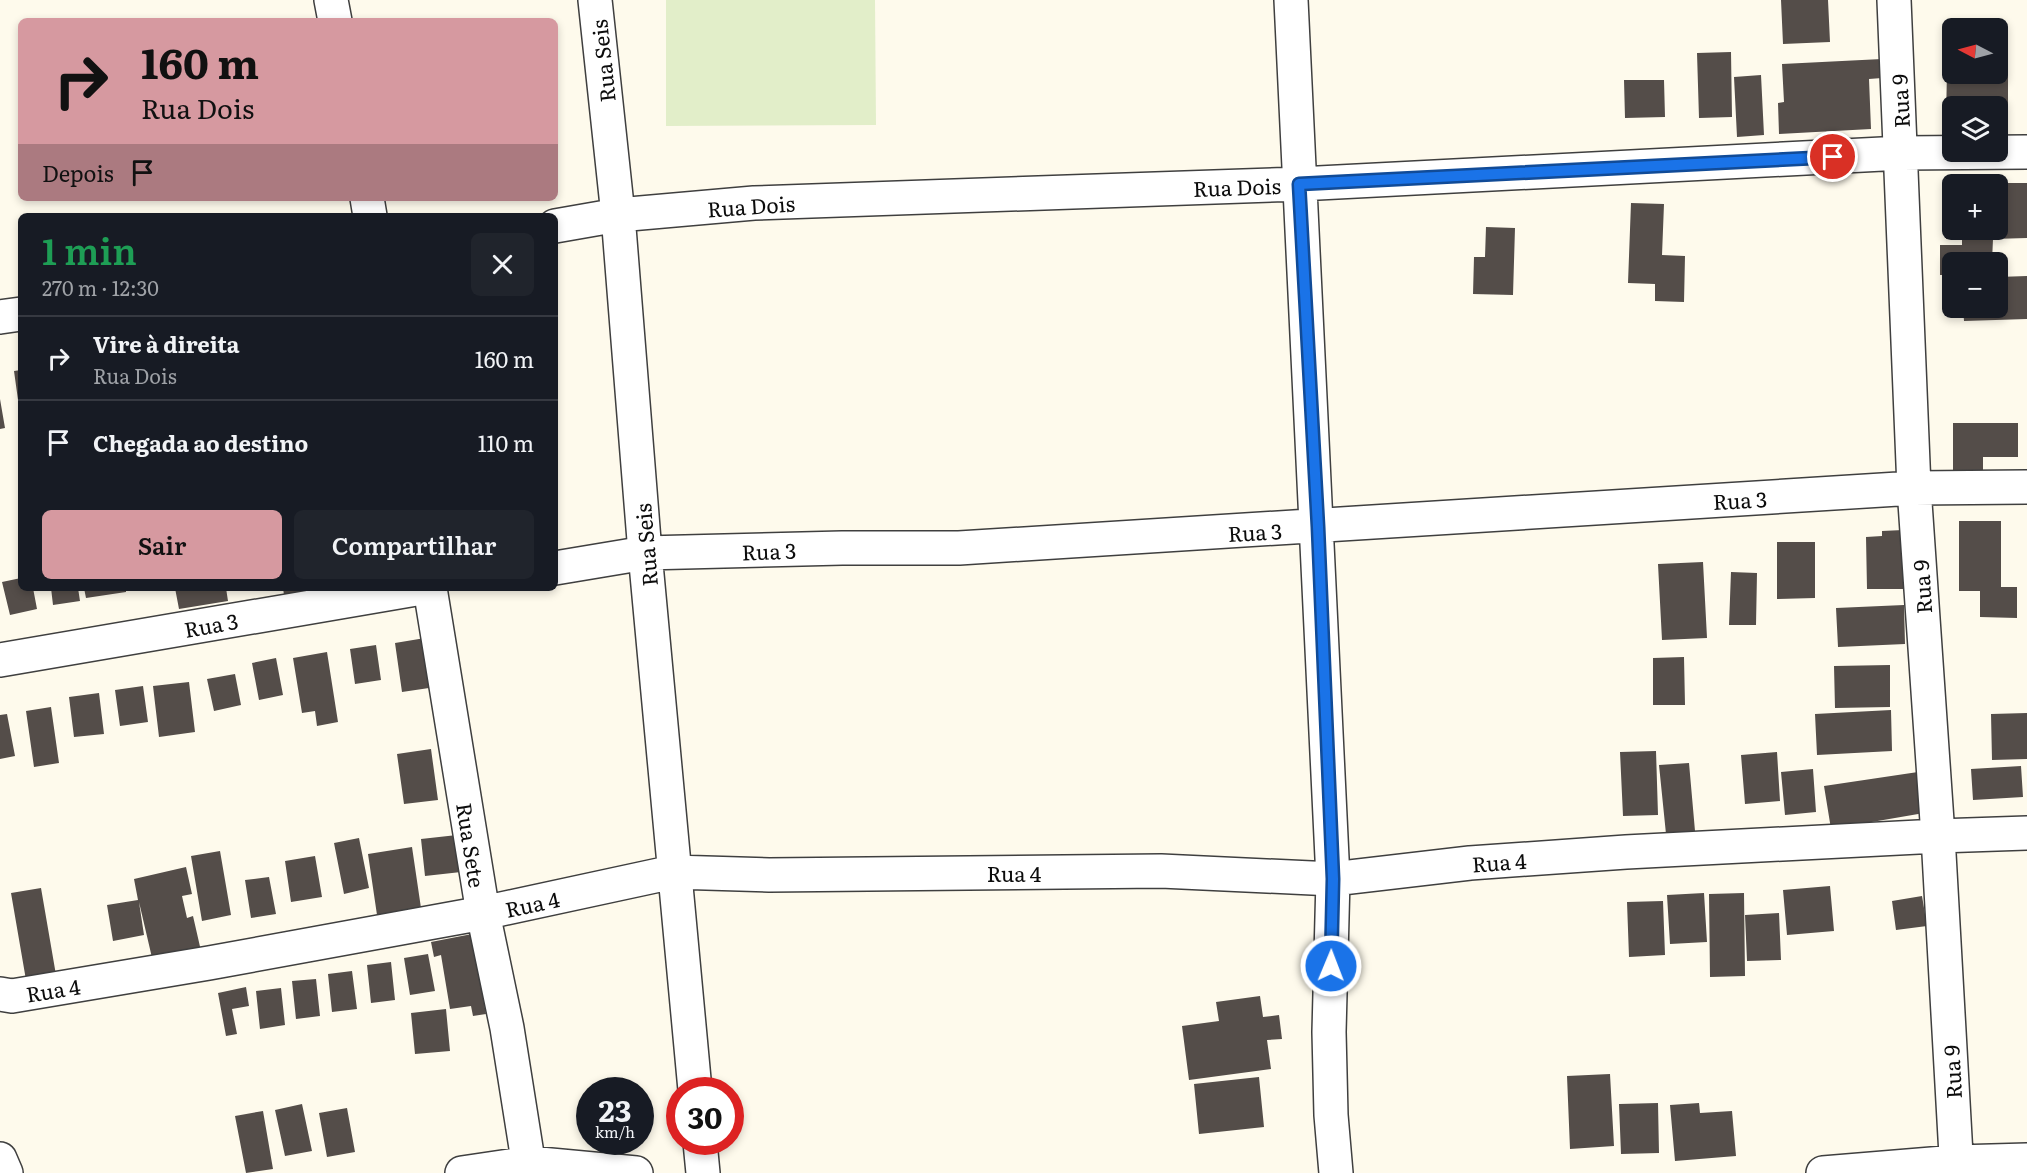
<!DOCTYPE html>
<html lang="pt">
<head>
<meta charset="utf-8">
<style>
	body { margin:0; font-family:Literata,serif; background:#20242c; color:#f1f3f6; height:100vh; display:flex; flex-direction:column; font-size:22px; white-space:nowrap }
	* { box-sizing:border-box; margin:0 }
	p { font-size:20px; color:#9ea1a6 }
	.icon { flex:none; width:33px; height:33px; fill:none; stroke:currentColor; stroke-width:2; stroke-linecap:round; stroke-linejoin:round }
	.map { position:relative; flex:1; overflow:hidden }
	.side { position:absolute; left:18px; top:213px; width:540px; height:378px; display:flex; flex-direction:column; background:#171b24; border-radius:9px; box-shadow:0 3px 9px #0003 }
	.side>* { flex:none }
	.top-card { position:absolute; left:18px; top:18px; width:540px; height:183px; border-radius:9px; box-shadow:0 3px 9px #0003; background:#d699a0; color:#111; overflow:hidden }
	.needle { width:39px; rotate:276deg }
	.fabs { position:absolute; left:1942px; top:18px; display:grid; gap:12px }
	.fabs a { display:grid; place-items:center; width:66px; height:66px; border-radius:9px; background:#171b24; box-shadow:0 3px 9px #0003; font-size:30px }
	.speed { position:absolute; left:576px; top:1077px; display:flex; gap:12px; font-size:30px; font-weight:700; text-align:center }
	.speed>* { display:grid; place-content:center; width:78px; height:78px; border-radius:50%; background:#171b24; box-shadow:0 3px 9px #0003; line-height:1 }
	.speed small { font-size:15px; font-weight:400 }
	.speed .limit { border:9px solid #d22; background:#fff; color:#111 }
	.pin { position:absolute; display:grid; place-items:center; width:51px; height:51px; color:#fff; margin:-26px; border:3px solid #fff; border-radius:50%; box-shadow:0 2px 6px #0007 }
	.me { position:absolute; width:66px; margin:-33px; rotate:1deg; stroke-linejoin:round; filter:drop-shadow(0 0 4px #0008) }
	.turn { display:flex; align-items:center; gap:21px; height:126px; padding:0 24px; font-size:27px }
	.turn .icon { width:78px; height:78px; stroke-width:2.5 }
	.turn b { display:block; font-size:42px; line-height:51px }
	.then { display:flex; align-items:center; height:57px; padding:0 24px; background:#0003; gap:12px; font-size:22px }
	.round { display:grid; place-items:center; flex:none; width:63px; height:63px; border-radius:9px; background:#20242c }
	.head { display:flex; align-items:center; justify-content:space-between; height:102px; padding:0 24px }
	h1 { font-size:36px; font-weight:600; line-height:45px; color:#1e9e55 }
	.button { display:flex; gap:12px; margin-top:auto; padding:12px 24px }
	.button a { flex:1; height:69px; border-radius:9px; background:#d699a0; color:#111; font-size:24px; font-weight:600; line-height:69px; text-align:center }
	.button a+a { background:#20242c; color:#f1f3f6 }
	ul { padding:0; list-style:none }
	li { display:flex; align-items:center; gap:18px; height:84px; padding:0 24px; border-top:2px solid #363941 }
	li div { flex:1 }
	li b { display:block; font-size:22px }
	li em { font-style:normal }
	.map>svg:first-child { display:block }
	.pitch { fill:#e2eec9 }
	.building { fill:#544d49 }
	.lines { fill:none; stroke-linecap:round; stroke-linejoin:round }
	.minor-casing { stroke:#3f3f3f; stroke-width:36 }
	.minor { stroke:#fff; stroke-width:33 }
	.route-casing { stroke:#114b97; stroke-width:15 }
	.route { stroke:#1a73e8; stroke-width:10 }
	.labels { text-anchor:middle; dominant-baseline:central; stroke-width:6; stroke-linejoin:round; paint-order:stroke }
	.street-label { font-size:21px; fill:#0c0c0c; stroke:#fff }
</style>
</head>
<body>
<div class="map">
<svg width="2027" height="1173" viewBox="0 0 2027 1173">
	<rect width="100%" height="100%" fill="#fefaec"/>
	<path class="pitch" d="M666,0H875L876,125L666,126Z"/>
	<path class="building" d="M1781,0H1828L1830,42L1783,44Z
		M1731,52L1732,117L1699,118L1697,53Z
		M1882,59V78L1869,79L1871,129L1779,134L1778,103L1784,102L1782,64Z
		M1947,71L1953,72V74L2008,73V130H1998V106H1953V118H1946Z
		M1761,75L1764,135L1737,137L1734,77Z
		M1624,80H1664L1665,117L1625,118Z
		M1998,183H2027V238L1993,239L1992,262H1953V275H1940V245H1962V239H1946V184H1953V230H1998Z
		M1631,203L1664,204L1662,255L1685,256L1684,302L1655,301V284L1628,283Z
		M1486,227L1515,228L1513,295L1473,294L1474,257H1485Z
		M1998,261H2005V275H1998Z
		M2027,276V319L1964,321L1963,308H1998V277Z
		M21,370V407H19L14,371Z
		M0,399L5,428L0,429Z
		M1953,423H2018V457H1983V471H1953Z
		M1959,521H2001V587H2017V618L1980,617V591H1959Z
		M1903,530L1905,589H1867L1866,537L1882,536V531Z
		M1777,542H1815V598L1777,599Z
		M1703,562L1707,638L1662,640L1658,564Z
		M1731,572L1757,573L1756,625H1729Z
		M21,578V588H33L37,609L10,615L2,582Z
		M51,588H78L80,601L53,605Z
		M84,588H126V592L86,598Z
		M175,588H226L228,601L179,609Z
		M283,588H311V589L284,595Z
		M1904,605L1905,644L1838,647L1836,608Z
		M431,637L436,670L426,671L429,688L402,692L395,643Z
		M376,645L381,680L355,684L350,649Z
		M327,652L338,722L317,726L315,711L302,713L293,658Z
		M1684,657L1685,705H1653V658Z
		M276,658L283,695L259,700L252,663Z
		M1890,665V707L1835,708L1834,666Z
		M235,674L241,705L214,711L207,679Z
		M189,682L195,732L159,737L153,686Z
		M143,686L148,722L120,726L115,690Z
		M99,693L104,734L74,737L69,697Z
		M51,707L59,763L34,767L26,711Z
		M1891,710L1892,751L1817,755L1815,714Z
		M2027,713V759L1992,760L1991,714Z
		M7,714L15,756L0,759V715Z
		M431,749L438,800L404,804L397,754Z
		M1656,751L1658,815L1623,816L1620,752Z
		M1777,752L1780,801L1745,804L1741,755Z
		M1689,763L1695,831L1666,834L1659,765Z
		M2021,766L2023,797L1973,800L1971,769Z
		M1813,769L1816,812L1785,815L1781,772Z
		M1918,772L1924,813L1831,829L1824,786Z
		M457,835L461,872L425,876L421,839Z
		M359,838L369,888L344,894L334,843Z
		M412,847L421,908L377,915L368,854Z
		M220,851L231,915L202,921L191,856Z
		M315,856L322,897L291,902L285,861Z
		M186,867L192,894L182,896L187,918L193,916L201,951L153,962L139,902L144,935L113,941L107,905L138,900L134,879Z
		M269,877L276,914L251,918L245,880Z
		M1830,886L1834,931L1787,935L1783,890Z
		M41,888L56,975L26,980L11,893Z
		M1704,893L1707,942L1670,944L1667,895Z
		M1744,893L1745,976L1710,977L1709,894Z
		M1922,896L1927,926L1896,930L1892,901Z
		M1663,901L1665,955L1629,957L1627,902Z
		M1779,913L1781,960L1747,961L1745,915Z
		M472,934L486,1014L473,1016L471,1006L450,1009L441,955L434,957L431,942Z
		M428,954L435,991L410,995L404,958Z
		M391,962L395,1000L371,1003L367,965Z
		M352,971L357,1009L332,1012L328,974Z
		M316,979L320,1016L296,1019L292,981Z
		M246,987L249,1006L232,1009L237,1034L226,1036L218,993Z
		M281,988L285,1025L260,1029L256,991Z
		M1260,996L1263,1017L1279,1015L1282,1039L1267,1040L1271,1069L1189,1080L1182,1026L1219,1021L1216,1002Z
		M446,1009L450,1051L415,1054L411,1013Z
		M1610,1074L1614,1146L1570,1149L1567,1076Z
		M1259,1077L1264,1127L1199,1134L1194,1084Z
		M1658,1103L1659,1153L1621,1154L1619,1104Z
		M1699,1103L1700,1113L1732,1111L1736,1156L1675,1161L1670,1105Z
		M302,1104L312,1151L285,1156L275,1110Z
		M347,1108L355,1152L327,1157L319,1113Z
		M263,1111L273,1169L246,1173L235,1116Z"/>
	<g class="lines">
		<g class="minor-casing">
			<path id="minor" d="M331,0L335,21
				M595,0L618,215L645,553L695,1090
				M1291,0L1333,879L1329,1032L1331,1115L1336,1173
				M1894,0L1914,488L1938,836L1957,1173
				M367,198L370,216
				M555,226L618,215L754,203L1299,184L1902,153L2027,152
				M0,317L21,314
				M555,568L645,553L842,548H959L1914,488L2027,487
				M430,588L483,913L507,1028L530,1173
				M0,660L422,588
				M0,994L12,996L209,963L483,913L673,872L769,875L1161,871L1333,879L1470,863L1626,852L1938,836L2027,833
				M700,1142L703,1173
				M0,1159L6,1173
				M462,1173L529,1163L636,1173
				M1823,1173L1956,1162L2027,1160"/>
		</g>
		<use href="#minor" class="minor"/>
	</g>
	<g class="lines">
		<g class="route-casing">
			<path id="route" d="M1331,966L1333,879L1318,527L1299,184L1833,157"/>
		</g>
		<use href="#route" class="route"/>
	</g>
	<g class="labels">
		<g class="street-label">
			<text transform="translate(602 61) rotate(-96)">Rua Seis</text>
			<text transform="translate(1899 101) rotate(-93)">Rua 9</text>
			<text transform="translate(1237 186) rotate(-2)">Rua Dois</text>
			<text transform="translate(751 205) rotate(-4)">Rua Dois</text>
			<text transform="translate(1740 499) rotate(-3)">Rua 3</text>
			<text transform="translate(1255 531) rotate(-3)">Rua 3</text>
			<text transform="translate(645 545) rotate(-95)">Rua Seis</text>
			<text transform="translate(769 550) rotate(-2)">Rua 3</text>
			<text transform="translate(1921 587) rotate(-94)">Rua 9</text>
			<text transform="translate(211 624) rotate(-10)">Rua 3</text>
			<text transform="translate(472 845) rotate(81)">Rua Sete</text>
			<text transform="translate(1499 861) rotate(-4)">Rua 4</text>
			<text x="1014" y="872">Rua 4</text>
			<text transform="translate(532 903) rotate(-12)">Rua 4</text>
			<text transform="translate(53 989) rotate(-9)">Rua 4</text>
			<text transform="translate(1951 1072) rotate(-93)">Rua 9</text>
		</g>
	</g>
</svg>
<div class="fabs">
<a><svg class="needle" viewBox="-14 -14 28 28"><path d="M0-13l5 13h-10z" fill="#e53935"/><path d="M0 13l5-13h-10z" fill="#9ea1a6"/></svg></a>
<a><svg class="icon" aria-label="layers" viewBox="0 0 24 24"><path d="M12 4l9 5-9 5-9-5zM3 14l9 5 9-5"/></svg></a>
<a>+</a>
<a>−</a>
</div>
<div class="speed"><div>23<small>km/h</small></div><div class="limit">30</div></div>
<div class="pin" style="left:1833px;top:157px;background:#d93025"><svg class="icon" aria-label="arrive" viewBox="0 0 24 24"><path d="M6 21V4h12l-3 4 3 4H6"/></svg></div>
<svg class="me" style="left:1331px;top:966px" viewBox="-20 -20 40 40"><circle r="17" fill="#1a73e8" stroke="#fff" stroke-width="3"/><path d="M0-11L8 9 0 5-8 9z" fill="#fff"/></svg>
<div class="top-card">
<div class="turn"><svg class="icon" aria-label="right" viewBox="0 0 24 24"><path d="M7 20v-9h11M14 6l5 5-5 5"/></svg><div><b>160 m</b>Rua Dois</div></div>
<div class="then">Depois<svg class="icon" aria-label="arrive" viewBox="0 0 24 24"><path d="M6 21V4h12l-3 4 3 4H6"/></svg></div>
</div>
<section class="side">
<div class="head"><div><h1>1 min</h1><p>270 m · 12:30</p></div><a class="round"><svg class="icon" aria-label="close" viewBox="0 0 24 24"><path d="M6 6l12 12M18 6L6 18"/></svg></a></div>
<ul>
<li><svg class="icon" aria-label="right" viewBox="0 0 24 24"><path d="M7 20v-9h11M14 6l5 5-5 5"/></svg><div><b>Vire à direita</b><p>Rua Dois</p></div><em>160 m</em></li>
<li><svg class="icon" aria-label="arrive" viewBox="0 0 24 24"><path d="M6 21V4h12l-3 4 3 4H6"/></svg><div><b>Chegada ao destino</b></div><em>110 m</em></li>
</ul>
<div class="button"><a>Sair</a><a>Compartilhar</a></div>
</section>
</div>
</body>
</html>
